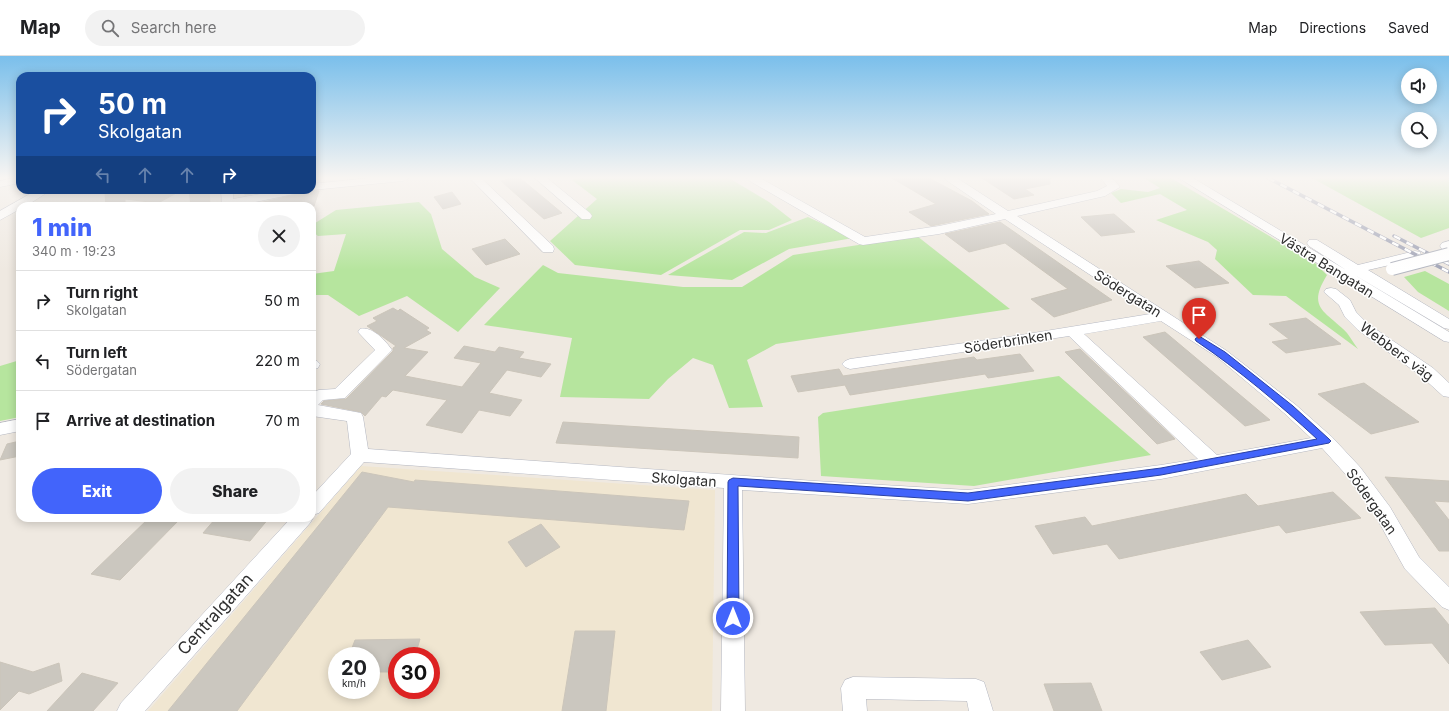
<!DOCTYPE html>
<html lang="en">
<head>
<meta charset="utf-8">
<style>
	body { margin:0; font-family:Inter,sans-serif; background:#f2f2f2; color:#202124; height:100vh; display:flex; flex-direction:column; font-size:15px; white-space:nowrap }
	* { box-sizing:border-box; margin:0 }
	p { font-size:13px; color:#757577 }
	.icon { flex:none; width:22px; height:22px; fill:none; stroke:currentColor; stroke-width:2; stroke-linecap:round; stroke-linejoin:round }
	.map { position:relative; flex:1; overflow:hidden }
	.side { position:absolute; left:16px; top:146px; width:300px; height:320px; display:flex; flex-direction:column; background:#fff; border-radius:12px; box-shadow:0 2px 10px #0003 }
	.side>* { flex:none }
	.hud { position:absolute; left:16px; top:16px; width:300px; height:122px; border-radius:12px; box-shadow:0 2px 10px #0003; background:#1a4fa0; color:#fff; overflow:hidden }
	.controls { position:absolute; left:1401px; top:12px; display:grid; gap:8px }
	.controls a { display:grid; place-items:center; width:36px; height:36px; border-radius:50%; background:#fff; box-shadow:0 2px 10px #0003; font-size:20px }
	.speed { position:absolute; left:328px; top:591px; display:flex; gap:8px; font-size:20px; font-weight:700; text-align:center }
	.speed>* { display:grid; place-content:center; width:52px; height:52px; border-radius:50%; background:#fff; box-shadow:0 2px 10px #0003; line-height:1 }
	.speed small { font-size:10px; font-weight:400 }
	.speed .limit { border:6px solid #d22; background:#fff; color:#111 }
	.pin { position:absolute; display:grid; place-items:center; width:34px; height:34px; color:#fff; margin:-41px -17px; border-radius:50% 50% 50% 0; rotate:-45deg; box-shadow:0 0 4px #0007 }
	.pin .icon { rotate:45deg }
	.me { position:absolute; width:44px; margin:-22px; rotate:0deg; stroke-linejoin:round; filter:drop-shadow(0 0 3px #0008) }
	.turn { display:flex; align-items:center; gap:14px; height:84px; padding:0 16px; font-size:18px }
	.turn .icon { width:52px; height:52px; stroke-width:2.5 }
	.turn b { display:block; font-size:28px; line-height:34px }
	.lanes { display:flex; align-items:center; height:38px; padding:0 16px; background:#0003; justify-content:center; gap:20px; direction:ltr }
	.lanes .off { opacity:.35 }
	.round { display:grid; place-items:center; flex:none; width:42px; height:42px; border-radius:21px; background:#f2f2f2 }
	.headline { display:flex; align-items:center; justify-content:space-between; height:68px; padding:0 16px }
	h1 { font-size:24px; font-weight:800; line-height:30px; color:#4264fb }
	.cta { display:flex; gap:8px; margin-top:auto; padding:8px 16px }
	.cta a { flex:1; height:46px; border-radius:24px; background:#4264fb; color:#fff; font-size:16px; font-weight:800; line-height:46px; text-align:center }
	.cta a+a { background:#f2f2f2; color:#202124 }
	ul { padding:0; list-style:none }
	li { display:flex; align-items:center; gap:12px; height:60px; padding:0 16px; border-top:1px solid #e0e0e0 }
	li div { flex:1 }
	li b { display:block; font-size:15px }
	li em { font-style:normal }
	header { display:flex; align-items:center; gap:24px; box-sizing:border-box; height:56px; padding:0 20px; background:#fff; border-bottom:1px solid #e0e0e0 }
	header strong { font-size:19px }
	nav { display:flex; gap:22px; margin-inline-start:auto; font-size:14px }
	.search { width:280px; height:36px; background:#f2f2f2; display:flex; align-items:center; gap:10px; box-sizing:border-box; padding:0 14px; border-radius:22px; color:#757577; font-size:15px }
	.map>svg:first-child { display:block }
	.education { fill:#f0e6d1; fill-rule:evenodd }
	.green { fill:#b6e59e }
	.building { fill:#cbc7bf; stroke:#cbc5ba }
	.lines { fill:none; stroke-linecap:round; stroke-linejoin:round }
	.minor-casing { stroke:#b4b7c1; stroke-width:1 }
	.minor { fill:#fff; fill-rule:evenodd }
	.rail-casing { stroke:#a3a6b8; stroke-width:3.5 }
	.rail { stroke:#fff; stroke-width:2.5; stroke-dasharray:7; stroke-linecap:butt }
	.minor-bridge-casing { stroke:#b4b7c1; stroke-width:14; stroke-linecap:butt }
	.minor-bridge { stroke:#fff; stroke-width:12 }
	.route { fill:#4264fb; stroke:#2b41a3 }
	.labels { text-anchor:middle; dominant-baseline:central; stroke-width:3; stroke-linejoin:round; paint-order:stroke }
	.street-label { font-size:14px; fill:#2e2e2e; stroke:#fff }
	.near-street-label { font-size:17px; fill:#2e2e2e; stroke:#fff }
</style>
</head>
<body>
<header>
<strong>Map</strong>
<div class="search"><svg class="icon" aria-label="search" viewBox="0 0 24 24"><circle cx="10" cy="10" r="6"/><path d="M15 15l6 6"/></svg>Search here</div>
<nav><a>Map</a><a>Directions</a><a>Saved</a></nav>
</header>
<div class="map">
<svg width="1449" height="655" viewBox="0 0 1449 655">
	<rect width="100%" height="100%" fill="#efe9e1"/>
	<path class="education" d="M361,410L715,434L712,655H148ZM337,600H371V634H337ZM397,600H431V634H397Z"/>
	<path class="green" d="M579,122H729L769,146L792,164L769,174H740L661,219L575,209L550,185L597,143L572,124Z
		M1144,122H1171L1315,207L1327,219C1306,253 1326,255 1347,277C1351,282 1354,288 1358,293L1286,240L1253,239L1215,203L1217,194L1208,186L1156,164L1187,154L1160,138L1121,147L1111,137L1121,133L1148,136L1160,132Z
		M1312,122H1449V172L1421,182Z
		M419,146L431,158L442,193L475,221L500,232L458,276L407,240L359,260L328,239H312V218L334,215L346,178L318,180L312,175V169L336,154Z
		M808,161L853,182L789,193L732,224L668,219L744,176L766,177Z
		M917,180L1010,253L776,288L747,304L763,351L729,352L713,309L693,302L668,323L649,343L560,341L572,282L484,269L543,209L558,217L683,231H742L793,199Z
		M1425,215L1449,228V255L1418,236L1404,221Z
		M20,304V361L0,365V310Z
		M1059,320L1151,399L974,430L821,420L818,361L823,357Z"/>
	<path class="building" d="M513,122H520L562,157L544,163L501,125Z
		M892,122H929L972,145L989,158L931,170L909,156L936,148Z
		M982,122H1050V128L1025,133L1034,139L1014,143Z
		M121,134H182L158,147L125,143V150H106L105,137Z
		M189,134H209L210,150H191Z
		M244,134H274L245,139Z
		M306,134L319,135L314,150H246L303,137Z
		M452,136L461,148L443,153L434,141Z
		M1114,158L1135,176L1101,180L1081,161Z
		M1000,166L1112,244L1054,261L1031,243L1068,233L1005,187L969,196L945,178Z
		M505,183L520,198L486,209L472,193Z
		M1199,205L1229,227L1195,232L1166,210Z
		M393,252L398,255L400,253L429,272L426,274L431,277L404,292L428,296L405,320L462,331L481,307L454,302L464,290L495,296L499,291L524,296L519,302L551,308L541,321L507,314L489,337L522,344L510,360L479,354L462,377L426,369L447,344L393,334L386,341L382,340L365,360L361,356L321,348L324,345L346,343L393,295V292L396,290L367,270L377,265L373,262Z
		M1306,262L1341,288L1286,297L1272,286L1289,283L1269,268Z
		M1165,276L1270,364L1245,370L1143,281Z
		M1080,293L1175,383L1157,388L1065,296Z
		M1020,298L1034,315L988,322L985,318L850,339L845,329L798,336L791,320L839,313L843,320L974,301L977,304Z
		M1364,327L1419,366L1371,378L1318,338Z
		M563,366L799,381L798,402L556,387Z
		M20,385V400L0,404L7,388Z
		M362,416L414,426L415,424L689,445L684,474L388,451L237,655H168Z
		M1385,421L1449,425V446L1434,445L1449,464V495H1439Z
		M1333,436L1361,462L1286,477L1279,469L1119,503L1107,488L1053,498L1035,470L1085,461L1092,470L1246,438L1258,450Z
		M149,462H181L120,524L91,518Z
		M216,462H269L250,485L203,477Z
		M541,468L560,491L526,511L508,486Z
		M1435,552L1449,569V608L1432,587L1385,589L1360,556Z
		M575,575H615L606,655H562Z
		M420,583L415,600H397V616H371V600H349L355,584Z
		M1248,584L1271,611L1222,624L1200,596Z
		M0,606L33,616L59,607L62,625L29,638L19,635L0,654Z
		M82,617L118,627L93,655H47Z
		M1091,627L1102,655H1054L1044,628Z"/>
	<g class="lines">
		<g class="minor-casing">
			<path id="minor" d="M14,122H20V127L0,131V125Z
				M371,122H409L403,125L312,134H310H312V128Z
				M470,122H481L553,190L554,193L553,196H543Z
				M535,122H547L590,157L592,160L590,163H582Z
				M746,122H760L865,181L939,170L996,158L946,124L945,122H957L1008,155L1097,135L1107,130L1101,122H1112L1120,131L1105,140L1017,160L1227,295L1296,349L1332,381L1360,411L1390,451L1419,501L1449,531V554L1442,551L1405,513L1376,461L1348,421L1322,392L1161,423L968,448L742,434L745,655H721L724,432L364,406L319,457L312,459V440L351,398L347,365L312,360V336L319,334L335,333L375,294L358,276L360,273C372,270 385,284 392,294L345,342L323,344L318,349L361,357L363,361L368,393L815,425L968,434L1161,409L1198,403L1069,280L850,313L845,311L842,308L845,305L850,303L1015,280L1150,258L1005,163L939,178L863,189L859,188L748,124ZM1161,265L1217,301L1284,357L1311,382L1217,399L1084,278Z
				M1179,122H1193L1346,214L1309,190L1307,187L1309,184H1317L1358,209L1415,195L1420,196L1421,199L1420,202L1368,214L1449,263V273L1444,272L1353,218L1449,276V286L1444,285Z
				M37,134H51L26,150H20V153L0,164V155Z
				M221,134H233V143L282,134H305L303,136L299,137L236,150H220L222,147Z
				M1449,185V193H1442L1440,190L1442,187Z
				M1331,232L1336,233L1350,244L1356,256L1368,268L1433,312L1449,327V341L1443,340L1421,320L1358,274L1345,261L1339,249L1324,236L1326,233Z
				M312,303L317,305L320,308L318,312L312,314Z
				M20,363V375L0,379V367Z
				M312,461L313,462L310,467L145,655H117L121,647L291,462Z
				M853,621L976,623L984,626L993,655H969L967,645L866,643L867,655H843L841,632L845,624Z"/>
		</g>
		<use href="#minor" class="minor"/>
		<g class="rail-casing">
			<path id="rail" d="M1268,122L1449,216
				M1394,180L1449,208"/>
		</g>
		<use href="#rail" class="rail"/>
		<g class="minor-bridge-casing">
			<path id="minor-bridge" d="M1392,213L1449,198"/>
		</g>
		<use href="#minor-bridge" class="minor-bridge"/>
	</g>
	<linearGradient id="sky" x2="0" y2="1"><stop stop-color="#7abfeb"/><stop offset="0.57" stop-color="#f8f5f2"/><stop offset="1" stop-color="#f8f5f2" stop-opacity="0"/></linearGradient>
	<rect width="1449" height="214" fill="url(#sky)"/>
	<path class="route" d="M1199,280L1225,296L1293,350L1329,383L1331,385L1329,387L1161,419L968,445L738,430L739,562L737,566L733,568L728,566L727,562L728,426L729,424L733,422L968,437L1161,412L1317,383C1279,348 1239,314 1196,285L1195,283Z"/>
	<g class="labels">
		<g class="street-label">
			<text transform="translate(1327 209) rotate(32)">Västra Bangatan</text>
			<text transform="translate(1128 237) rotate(32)">Södergatan</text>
			<text transform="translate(1008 285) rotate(-9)">Söderbrinken</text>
			<text transform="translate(1397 295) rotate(37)">Webbers väg</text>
			<text transform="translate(684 423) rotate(4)">Skolgatan</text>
			<text transform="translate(1372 445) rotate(55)">Södergatan</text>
		</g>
		<g class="near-street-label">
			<text transform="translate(215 558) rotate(-48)">Centralgatan</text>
		</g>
	</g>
</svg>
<div class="controls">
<a><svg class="icon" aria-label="sound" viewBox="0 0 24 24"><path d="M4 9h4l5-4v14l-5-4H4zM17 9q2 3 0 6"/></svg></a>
<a><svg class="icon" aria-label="search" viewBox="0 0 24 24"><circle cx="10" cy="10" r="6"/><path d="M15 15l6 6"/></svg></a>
</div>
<div class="speed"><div>20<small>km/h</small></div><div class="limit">30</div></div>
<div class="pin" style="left:1199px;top:283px;background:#d93025"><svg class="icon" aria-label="arrive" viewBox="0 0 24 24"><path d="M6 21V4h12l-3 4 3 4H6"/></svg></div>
<svg class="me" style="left:733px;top:562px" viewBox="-20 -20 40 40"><circle r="17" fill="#4264fb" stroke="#fff" stroke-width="3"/><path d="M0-11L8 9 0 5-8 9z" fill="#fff"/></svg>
<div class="hud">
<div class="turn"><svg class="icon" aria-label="right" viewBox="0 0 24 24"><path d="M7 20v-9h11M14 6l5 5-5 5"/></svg><div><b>50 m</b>Skolgatan</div></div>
<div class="lanes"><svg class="icon off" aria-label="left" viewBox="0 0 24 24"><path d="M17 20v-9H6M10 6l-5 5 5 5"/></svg><svg class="icon off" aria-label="ahead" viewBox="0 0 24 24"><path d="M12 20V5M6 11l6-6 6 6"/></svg><svg class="icon off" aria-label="ahead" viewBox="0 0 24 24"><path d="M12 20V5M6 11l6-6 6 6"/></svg><svg class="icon" aria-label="right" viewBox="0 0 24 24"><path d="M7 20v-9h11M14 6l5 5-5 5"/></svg></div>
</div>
<section class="side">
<div class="headline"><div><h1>1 min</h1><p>340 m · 19:23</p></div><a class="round"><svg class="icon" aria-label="close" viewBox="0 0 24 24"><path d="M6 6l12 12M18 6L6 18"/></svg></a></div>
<ul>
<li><svg class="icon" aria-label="right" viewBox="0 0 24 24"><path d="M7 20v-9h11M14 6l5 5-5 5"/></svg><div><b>Turn right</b><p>Skolgatan</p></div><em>50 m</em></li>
<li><svg class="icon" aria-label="left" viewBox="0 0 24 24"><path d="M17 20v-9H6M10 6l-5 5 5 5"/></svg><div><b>Turn left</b><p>Södergatan</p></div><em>220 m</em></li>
<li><svg class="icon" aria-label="arrive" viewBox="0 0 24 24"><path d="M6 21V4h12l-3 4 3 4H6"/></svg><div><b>Arrive at destination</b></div><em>70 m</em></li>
</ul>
<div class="cta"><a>Exit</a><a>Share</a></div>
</section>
</div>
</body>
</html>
